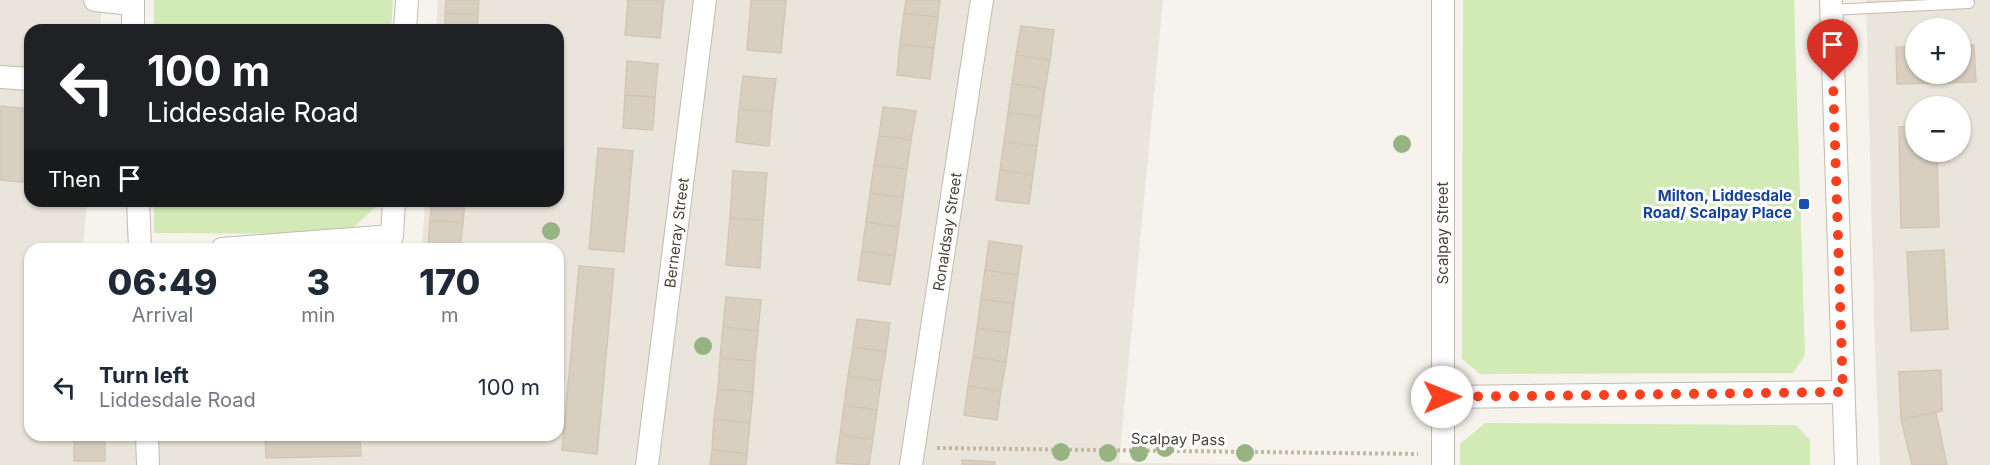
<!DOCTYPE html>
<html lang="en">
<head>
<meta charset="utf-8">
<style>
	body { margin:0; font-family:Inter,sans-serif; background:#f6f6f7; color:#1f2937; height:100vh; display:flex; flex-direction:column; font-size:22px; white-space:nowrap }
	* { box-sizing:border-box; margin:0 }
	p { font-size:20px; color:#747a83 }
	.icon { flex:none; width:33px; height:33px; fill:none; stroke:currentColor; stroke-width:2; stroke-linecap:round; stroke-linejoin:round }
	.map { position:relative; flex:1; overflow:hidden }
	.panel { position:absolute; left:24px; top:243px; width:540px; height:198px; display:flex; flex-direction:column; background:#fff; border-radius:18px; box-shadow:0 2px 4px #0004 }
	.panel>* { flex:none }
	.hud { position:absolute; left:24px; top:24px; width:540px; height:183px; border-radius:18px; box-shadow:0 2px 4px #0004; background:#202124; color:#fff; overflow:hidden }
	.tools { position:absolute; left:1905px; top:18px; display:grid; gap:12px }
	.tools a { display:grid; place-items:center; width:66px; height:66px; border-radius:50%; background:#fff; box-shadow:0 2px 4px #0004; font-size:30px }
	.pin { position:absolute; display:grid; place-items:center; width:51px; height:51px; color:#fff; margin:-62px -26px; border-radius:50% 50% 50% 0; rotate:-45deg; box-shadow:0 0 6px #0007 }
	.pin .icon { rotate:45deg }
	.me { position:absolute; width:66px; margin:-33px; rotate:89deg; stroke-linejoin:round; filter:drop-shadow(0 0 4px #0008) }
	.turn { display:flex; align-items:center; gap:21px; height:126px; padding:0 24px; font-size:27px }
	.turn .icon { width:78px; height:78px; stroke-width:2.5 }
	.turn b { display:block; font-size:42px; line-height:51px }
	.then { display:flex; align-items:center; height:57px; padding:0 24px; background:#0003; gap:12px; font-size:22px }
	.eta { display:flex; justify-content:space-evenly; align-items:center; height:102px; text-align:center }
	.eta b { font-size:36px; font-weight:800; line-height:42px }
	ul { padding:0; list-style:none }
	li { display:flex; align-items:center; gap:18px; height:84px; padding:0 24px }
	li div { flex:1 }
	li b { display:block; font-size:22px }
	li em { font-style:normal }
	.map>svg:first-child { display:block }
	.residential { fill:#eae5da; fill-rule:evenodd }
	.green { fill:#d2eab5 }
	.building { fill:#d8cfc1; stroke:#d3c7b4; stroke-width:1.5 }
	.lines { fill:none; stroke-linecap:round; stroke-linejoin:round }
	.service-casing { stroke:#c2bbae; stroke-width:12 }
	.minor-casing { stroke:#c2bbae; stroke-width:24 }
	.path { stroke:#c4b79f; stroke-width:4; stroke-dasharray:3 3; stroke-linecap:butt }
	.service { stroke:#fff; stroke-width:10 }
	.minor { stroke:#fff; stroke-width:22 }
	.tree { fill:#97b381 }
	.route { stroke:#fc3f1d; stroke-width:10; stroke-dasharray:0 18 }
	.transit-dot { fill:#1a4fb4; stroke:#fff; stroke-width:2 }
	.labels { text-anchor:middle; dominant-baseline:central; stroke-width:6; stroke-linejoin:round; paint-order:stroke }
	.transit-label { font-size:15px; font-weight:bold; fill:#164399; stroke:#fff; text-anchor:end }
	.street-label { font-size:15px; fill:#4b4439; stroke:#fff }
</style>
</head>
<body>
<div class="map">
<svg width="1990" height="465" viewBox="0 0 1990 465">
	<rect width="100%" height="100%" fill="#f6f3ec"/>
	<path class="residential" d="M0,0H102L100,30H30V201H87L83,249H30V435H558V249H336L422,246L425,201H558V30H436L438,0H1163L1119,463L1420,465H0Z
		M1866,0H1990V465H1880L1875,349ZM1916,28H1960V74H1916ZM1916,106H1960V152H1916Z"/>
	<path class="green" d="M154,0H393L391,30H154Z
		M1463,0H1794L1805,355L1793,373L1480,374L1462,359Z
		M154,201H378V205L346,234L154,233Z
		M1485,423L1796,425L1810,440V465H1460V444Z"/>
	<path class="building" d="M446,0H479L478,14L445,13Z
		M628,0H664L660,38L625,35Z
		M751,0H786L781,53L747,50Z
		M906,0H940L938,17L904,13Z
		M445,13L478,14L477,30H445Z
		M904,13L938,17L934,48L900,44Z
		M1021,26L1054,30L1050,60L1016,55Z
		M900,44L934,48L930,79L897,75Z
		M1960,45H1974L1976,82L1897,84L1896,47H1916V74H1960Z
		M1016,55L1050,60L1045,89L1012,84Z
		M627,61L658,64L655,97L625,95Z
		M743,76L776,79L772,112L739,109Z
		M1012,84L1045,89L1041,117L1008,113Z
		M625,95L655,97L653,130L623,128Z
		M0,106L30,109V183L0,180Z
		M883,107L916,111L911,140L879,136Z
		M739,109L772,112L769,146L736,142Z
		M1008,113L1041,117L1037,146L1004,142Z
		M1916,126V152H1937L1939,227L1901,228L1899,127Z
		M879,136L911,140L907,169L874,165Z
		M1004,142L1037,146L1033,175L1000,170Z
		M598,148L633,151L624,252L589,249Z
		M874,165L907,169L903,198L870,193Z
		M1000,170L1033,175L1029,204L996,200Z
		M733,171L767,173L763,220L730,218Z
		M870,193L903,198L899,227L866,222Z
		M432,201H465L463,223L430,220Z
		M730,218L763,220L760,268L726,265Z
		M430,220L463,223L460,249H428Z
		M866,222L899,227L895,256L862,251Z
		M989,241L1022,246L1018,275L985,270Z
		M1944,250L1948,329L1911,331L1907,252Z
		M862,251L895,256L890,285L858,280Z
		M579,266L614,269L597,454L562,450Z
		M985,270L1018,275L1014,304L981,299Z
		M726,297L761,300L758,331L723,327Z
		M981,299L1014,304L1010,333L977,328Z
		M857,319L890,323L886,352L853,347Z
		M723,327L758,331L755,361L720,358Z
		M977,328L1010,333L1006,362L973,357Z
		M853,347L886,352L881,381L848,376Z
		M973,357L1006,362L1001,391L968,386Z
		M720,358L755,361L753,392L718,389Z
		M1941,370L1942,411L1901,419L1899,372Z
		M848,376L881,381L877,410L844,405Z
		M968,386L1001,391L997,420L964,415Z
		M718,389L753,392L750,423L714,419Z
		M844,405L877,410L873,439L840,435Z
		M1936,413L1947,465H1912L1901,419Z
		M714,419L750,423L747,454L712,450Z
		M74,435H105V461H74Z
		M265,435H360L361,456L266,458Z
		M840,435L873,439L869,465L836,463Z
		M712,450L747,454L746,465H710Z
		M962,460L995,462V465H962Z"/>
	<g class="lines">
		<g class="service-casing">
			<path id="service" d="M1831,10L1969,3"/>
		</g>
		<g class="minor-casing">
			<g id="minor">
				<path d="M95,0L133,4"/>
				<path d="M1443,0V465"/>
				<path d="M1831,0L1846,465"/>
				<path d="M133,30V0"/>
				<path d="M405,30L407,0"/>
				<path d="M0,77L30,79"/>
				<path d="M138,201L140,249"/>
				<path d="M222,249L392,236L394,201"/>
				<path d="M1442,397L1843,392"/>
				<path d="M147,435L148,465"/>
				<path id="s1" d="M647,465L705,0"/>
				<path id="s2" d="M911,465L982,0"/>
			</g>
		</g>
		<path class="path" d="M937,448L1418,454"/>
		<use href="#service" class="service"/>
		<use href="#minor" class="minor"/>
	</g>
	<g class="tree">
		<circle cx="1402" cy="144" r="9"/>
		<circle cx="551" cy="231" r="9"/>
		<circle cx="703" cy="346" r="9"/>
		<circle cx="1165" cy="448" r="9"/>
		<circle cx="1061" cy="452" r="9"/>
		<circle cx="1108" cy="453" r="9"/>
		<circle cx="1139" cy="453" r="9"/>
		<circle cx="1245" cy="453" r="9"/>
	</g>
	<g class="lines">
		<path class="route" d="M1442,397L1843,392L1833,81"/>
	</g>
	<rect class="transit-dot" x="1798" y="198" width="12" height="12" rx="3"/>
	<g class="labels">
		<g class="transit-label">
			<text x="1792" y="195">Milton, Liddesdale<tspan x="1792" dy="17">Road/ Scalpay Place</tspan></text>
		</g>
		<g class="street-label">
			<text stroke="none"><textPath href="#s1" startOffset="234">Berneray Street</textPath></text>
			<text stroke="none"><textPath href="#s2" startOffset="236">Ronaldsay Street</textPath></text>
			<text transform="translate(1442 233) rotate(-90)">Scalpay Street</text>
			<text transform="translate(1178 439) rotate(1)">Scalpay Pass</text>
		</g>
	</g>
</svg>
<div class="tools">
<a>+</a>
<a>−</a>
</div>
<div class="pin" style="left:1833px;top:81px;background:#d93025"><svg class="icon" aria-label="arrive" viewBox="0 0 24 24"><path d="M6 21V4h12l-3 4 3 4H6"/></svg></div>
<svg class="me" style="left:1442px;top:397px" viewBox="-20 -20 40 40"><circle r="19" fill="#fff"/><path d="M0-13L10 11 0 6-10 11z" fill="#fc3f1d"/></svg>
<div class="hud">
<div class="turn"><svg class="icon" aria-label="left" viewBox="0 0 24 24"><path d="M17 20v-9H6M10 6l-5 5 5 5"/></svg><div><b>100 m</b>Liddesdale Road</div></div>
<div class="then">Then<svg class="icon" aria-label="arrive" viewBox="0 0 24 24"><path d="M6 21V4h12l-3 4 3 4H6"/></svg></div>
</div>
<section class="panel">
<div class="eta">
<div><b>06:49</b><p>Arrival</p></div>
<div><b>3</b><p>min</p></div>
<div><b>170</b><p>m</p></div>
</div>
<ul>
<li><svg class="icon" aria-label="left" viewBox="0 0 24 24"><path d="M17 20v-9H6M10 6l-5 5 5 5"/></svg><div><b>Turn left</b><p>Liddesdale Road</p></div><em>100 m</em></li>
</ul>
</section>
</div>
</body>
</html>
